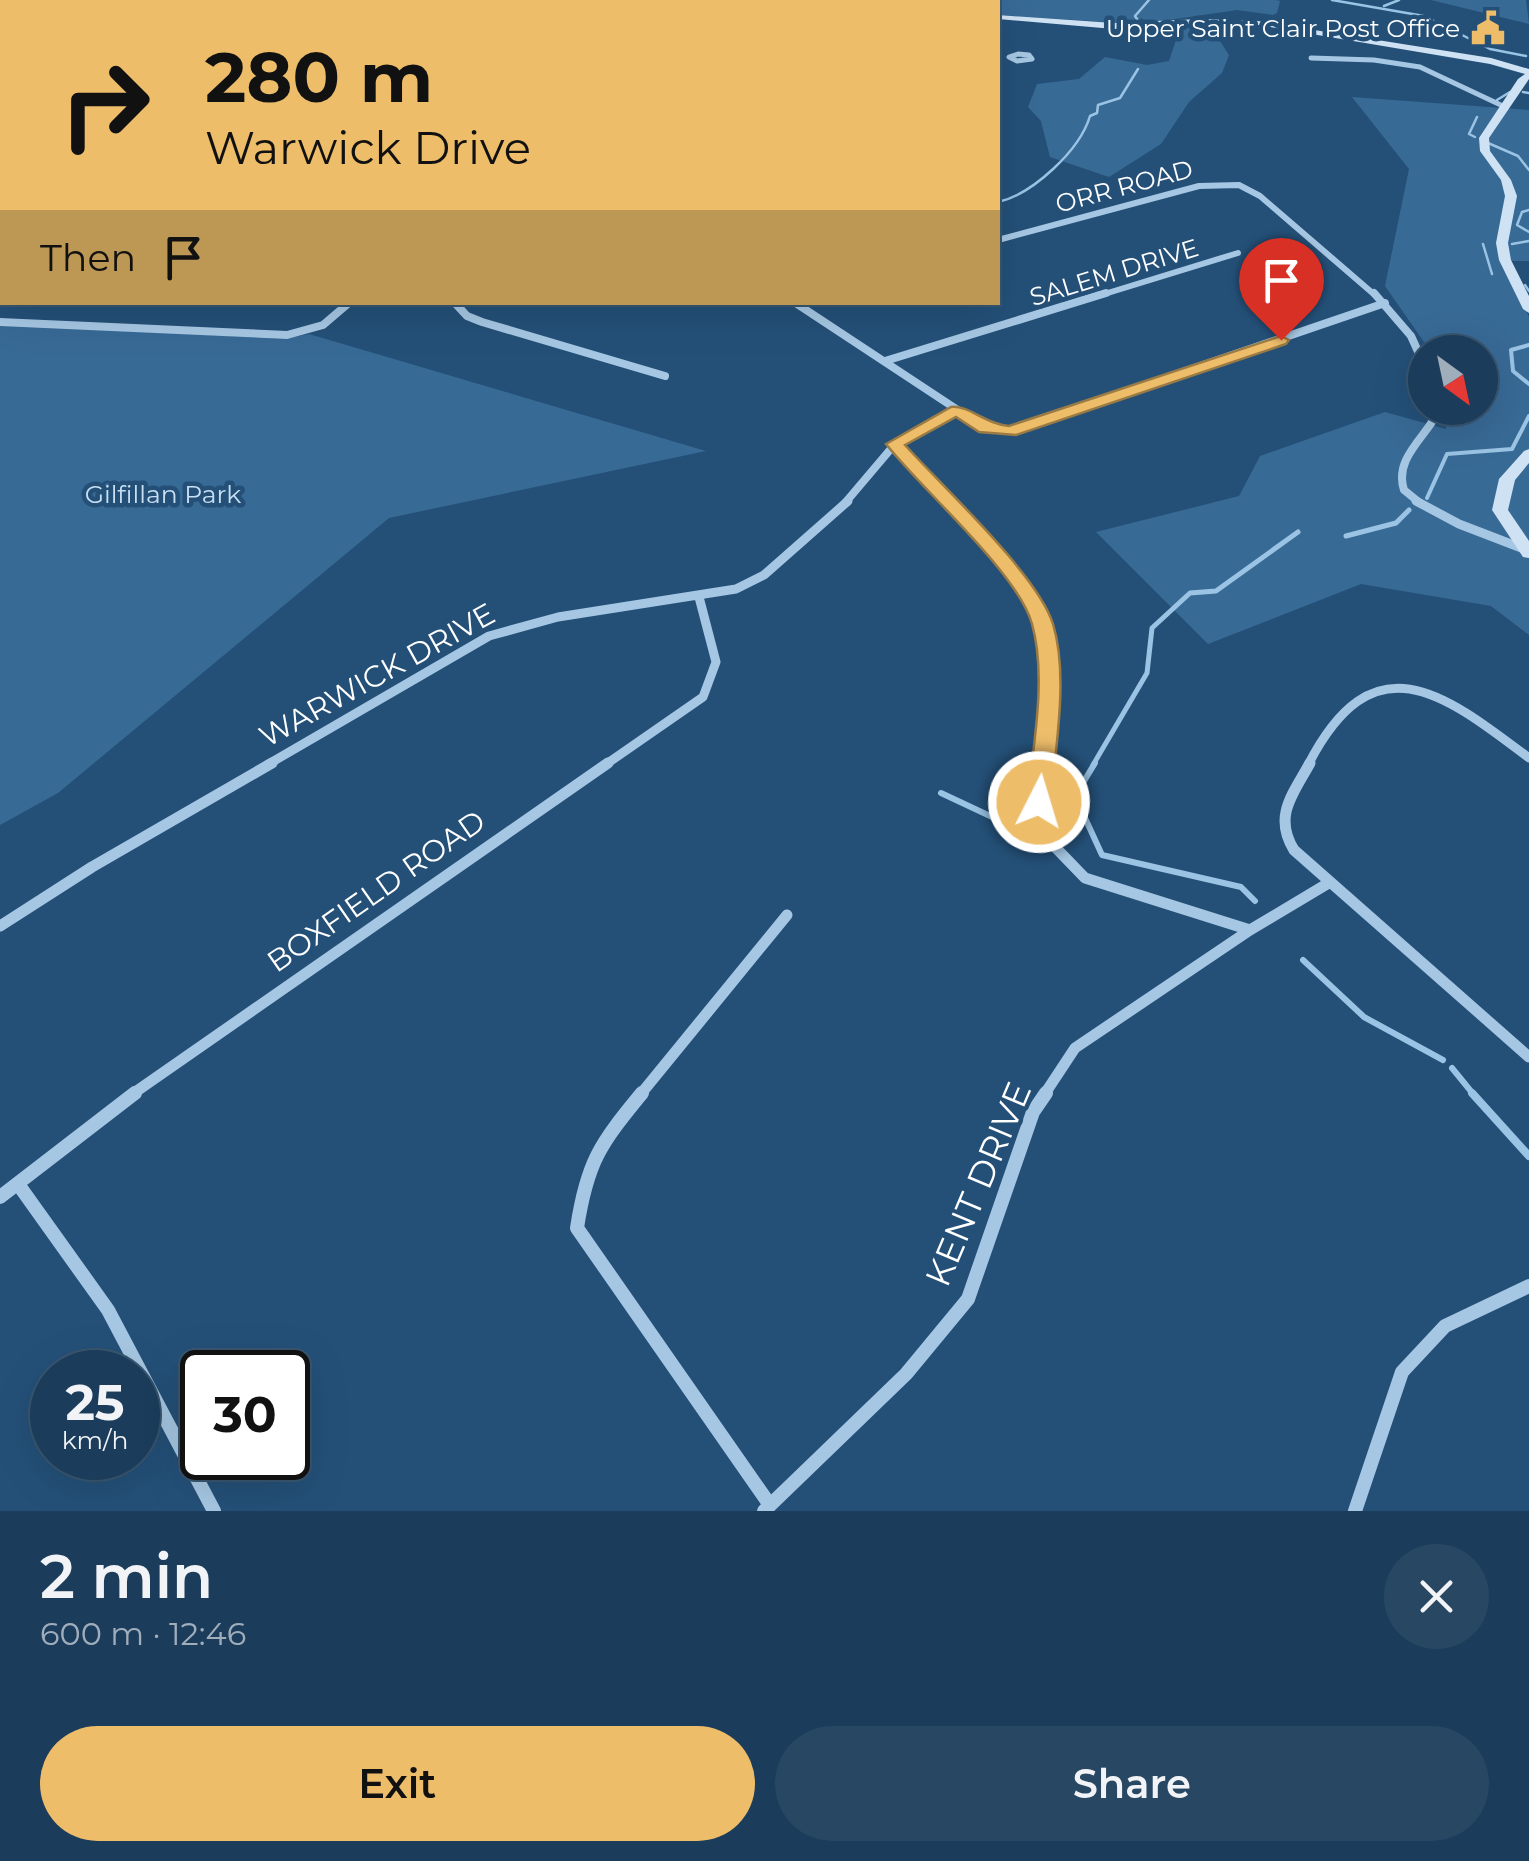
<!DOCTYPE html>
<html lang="en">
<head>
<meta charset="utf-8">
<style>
	body { margin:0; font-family:Montserrat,sans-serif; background:#284763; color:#f1f3f6; height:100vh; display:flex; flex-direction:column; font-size:38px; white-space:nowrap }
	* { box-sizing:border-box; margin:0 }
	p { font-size:32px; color:#a0adbb }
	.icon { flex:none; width:55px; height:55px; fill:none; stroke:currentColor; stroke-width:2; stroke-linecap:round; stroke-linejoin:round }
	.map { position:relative; height:1511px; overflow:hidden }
	.drawer { display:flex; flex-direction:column; background:#1b3c5a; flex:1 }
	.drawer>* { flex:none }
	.top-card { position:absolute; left:0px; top:0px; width:1000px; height:305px; box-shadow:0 10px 40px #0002,0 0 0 2px #395670; background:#edbd6a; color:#111; overflow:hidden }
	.needle { width:65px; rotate:147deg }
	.fabs { position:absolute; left:1408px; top:335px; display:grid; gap:20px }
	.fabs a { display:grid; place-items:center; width:90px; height:90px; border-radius:50%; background:#1b3c5a; box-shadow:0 10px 40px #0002,0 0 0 2px #395670; font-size:50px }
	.speed { position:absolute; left:30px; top:1350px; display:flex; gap:20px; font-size:50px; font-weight:700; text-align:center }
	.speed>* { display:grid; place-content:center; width:130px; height:130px; border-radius:50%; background:#1b3c5a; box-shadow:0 10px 40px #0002,0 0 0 2px #395670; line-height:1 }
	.speed small { font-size:25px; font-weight:400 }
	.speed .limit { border:5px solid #111; border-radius:15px; background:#fff; color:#111 }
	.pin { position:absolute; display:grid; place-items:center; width:85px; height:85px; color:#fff; margin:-102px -42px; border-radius:50% 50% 50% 0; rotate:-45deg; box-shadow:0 0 10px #0007 }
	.pin .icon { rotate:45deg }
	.me { position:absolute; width:110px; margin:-55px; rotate:5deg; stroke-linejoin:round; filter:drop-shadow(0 0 8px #0008) }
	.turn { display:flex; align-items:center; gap:35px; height:210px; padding:0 40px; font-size:45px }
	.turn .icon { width:130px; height:130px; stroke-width:2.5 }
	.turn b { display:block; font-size:70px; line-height:85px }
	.then { display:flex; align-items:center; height:95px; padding:0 40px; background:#0003; gap:20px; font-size:38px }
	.round { display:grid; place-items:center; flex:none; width:105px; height:105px; border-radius:52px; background:#284763 }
	.headline { display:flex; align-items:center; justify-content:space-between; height:170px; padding:0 40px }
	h1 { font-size:60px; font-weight:600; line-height:75px }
	.cta { display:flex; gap:20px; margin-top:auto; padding:20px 40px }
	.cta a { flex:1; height:115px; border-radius:60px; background:#edbd6a; color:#111; font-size:40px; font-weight:600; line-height:115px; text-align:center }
	.cta a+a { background:#284763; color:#f1f3f6 }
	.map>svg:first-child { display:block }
	.green { fill:#386a96 }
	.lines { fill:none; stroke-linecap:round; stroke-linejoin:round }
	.stream-far4 { stroke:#9ac3e4; stroke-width:2.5 }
	.stream-far3 { stroke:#9ac3e4; stroke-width:4 }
	.stream-far2 { stroke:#9ac3e4; stroke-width:5 }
	.stream-far1 { stroke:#9ac3e4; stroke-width:6 }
	.stream { stroke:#9ac3e4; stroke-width:8 }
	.street-far5 { stroke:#a6c7e3; stroke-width:5 }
	.street-far4 { stroke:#a6c7e3; stroke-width:6 }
	.street-far3 { stroke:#a6c7e3; stroke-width:8 }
	.street-far2 { stroke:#a6c7e3; stroke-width:9 }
	.street-far1 { stroke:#a6c7e3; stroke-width:11 }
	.street { stroke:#a6c7e3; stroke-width:14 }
	.secondary { fill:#cfe2f4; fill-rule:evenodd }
	.primary { stroke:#e5f0fc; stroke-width:25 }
	.route { fill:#edbd6a; stroke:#9a7b45; stroke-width:2.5 }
	.labels { text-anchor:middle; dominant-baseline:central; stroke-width:9; stroke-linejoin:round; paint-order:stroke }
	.far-poi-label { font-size:25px; fill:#fff; stroke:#245078; text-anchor:end }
	.far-street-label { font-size:25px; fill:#fff; stroke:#245078 }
	.far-park-label { font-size:25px; fill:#c8dff3; stroke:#245078 }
	.street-label { font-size:30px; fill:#fff; stroke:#245078 }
	.near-street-label { font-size:35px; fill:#fff; stroke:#245078 }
</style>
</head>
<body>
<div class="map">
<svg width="1529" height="1511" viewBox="0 0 1529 1511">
	<rect width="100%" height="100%" fill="#245078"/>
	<path class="green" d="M931,0H1276L1280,1L1277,13L1273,15L1237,10L1148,23L1141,18L1137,24L998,15V2Z
		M1431,0H1526L1529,24Z
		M1176,27L1212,29L1229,55L1222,73L1189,102L1161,144L1109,177L1050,157L1041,121L1028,107L1037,84L1079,79L1105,57L1147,65L1169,61L1177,37Z
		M1352,97L1529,110V261H1505L1529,317V635L1491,606L1361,584L1208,644L1096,532L1239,496L1260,456L1385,412L1446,429V408H1480V352H1431L1385,286L1409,169Z
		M0,324L283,339L309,334L706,451L389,518L58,793L0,825Z"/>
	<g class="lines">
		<path class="stream-far4" d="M1332,0L1424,16L1490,49L1526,56
			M1384,6L1399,0
			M1137,19L1135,16L1149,0
			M1523,92L1529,93
			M1497,100L1510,92
			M1475,137L1469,134L1477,117
			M1488,143L1518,156L1529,170
			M998,202C1033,194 1080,150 1090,116L1097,113L1098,105L1120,98L1138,69
			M1529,210L1522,212L1517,225L1529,232
			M1483,244L1492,274
			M1512,244L1529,241
			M1525,285L1529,291"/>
		<path class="stream-far3" d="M1529,345L1511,350L1513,371L1529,384
			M1427,498L1447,454L1512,449L1529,416"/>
		<path class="stream-far2" d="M1346,536L1396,523L1409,510
			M1093,765L1147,673L1152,628L1190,593L1216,591L1298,532"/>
		<path class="stream-far1" d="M1095,763L1075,796L1102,855L1241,887L1255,901
			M941,793L1005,823L1018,822
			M1059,805L1074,797
			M1303,960L1364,1017L1443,1060
			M1452,1068L1474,1095"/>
		<path class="stream" d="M1472,1093L1529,1156"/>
		<path class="street-far5" d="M395,0L406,2
			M704,0L712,2
			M479,2L487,0
			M1018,54L1029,55L1032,59L1017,61L1009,57Z
			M1311,58L1374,60L1420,67L1505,107"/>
		<path class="street-far4" d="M998,240L1199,186L1239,185L1260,196L1376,296
			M1098,296L1238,253"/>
		<path class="street-far3" d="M1374,293L1411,336L1425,367
			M454,302L467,316L482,322L665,376
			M794,302L985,428L1010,431L1385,303
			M0,322L287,335L323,325L350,302
			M885,361L1106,293
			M895,444L948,503
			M845,503L895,444L957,410
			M1420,503L1404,490C1393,457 1429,435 1440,408"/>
		<path class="street-far2" d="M946,501C978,536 1028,577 1043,624C1056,664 1046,723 1042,765
			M1416,501L1459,524L1524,549
			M267,765L489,636L558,617L736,589L764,575L848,501
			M605,765L703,697L716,662L699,597
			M1308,765C1373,639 1441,691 1529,758"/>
		<path class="street-far1" d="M1043,763L1039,802L1055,847L1085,878L1250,930
			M1310,763C1293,794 1273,816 1294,850L1529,1057
			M0,926L92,867L272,763
			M131,1095L608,763
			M640,1095L787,915
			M1044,1095L1075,1048L1250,930L1327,884"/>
		<path class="street" d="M642,1093C600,1144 587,1162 577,1228L770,1505
			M18,1184L108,1310L214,1511
			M0,1197L135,1093
			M764,1511L906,1374L968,1299L1033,1112L1046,1093
			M1355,1511L1402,1372L1445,1326L1529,1286"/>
		<path class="secondary" d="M922,0H933L935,2H925Z
			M998,15L1114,23L1200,19L1258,21L1491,58L1529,69V79L1489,138L1490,151L1511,180L1517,196L1508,243L1511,260L1529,296V313L1523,309L1499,260L1496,243L1505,196L1501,180L1480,151L1479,138L1518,79L1525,74L1490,64L1258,25L1200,23L1114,29L998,19Z
			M1529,449V463L1515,480L1508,510L1529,541V558L1523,557L1492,510L1499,479L1524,451Z"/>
		<path class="primary" d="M0,10L2,8"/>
	</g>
	<path class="route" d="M1281,336L1289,340L1286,344L1016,435L979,432L956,417L905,445C943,487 1038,575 1053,624C1069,677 1055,748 1051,802L1047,809H1030L1027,802C1033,748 1047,677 1032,624C1018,573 922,490 886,444L951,407C969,405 985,424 1009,426Z"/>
	<defs>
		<g id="civic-bare" transform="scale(2.7)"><path d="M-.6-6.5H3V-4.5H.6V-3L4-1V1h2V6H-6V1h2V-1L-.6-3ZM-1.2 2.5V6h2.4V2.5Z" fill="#edbd6a" stroke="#245078" stroke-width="2.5" paint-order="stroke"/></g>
	</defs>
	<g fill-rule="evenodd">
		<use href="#civic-bare" x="1488" y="28"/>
	</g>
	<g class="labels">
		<g class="far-poi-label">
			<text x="1460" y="28">Upper Saint Clair Post Office</text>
		</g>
		<g class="far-street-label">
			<text transform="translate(1124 186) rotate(-15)">ORR ROAD</text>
			<text transform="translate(1114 272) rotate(-17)">SALEM DRIVE</text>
		</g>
		<g class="far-park-label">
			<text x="163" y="494">Gilfillan Park</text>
		</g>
		<g class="street-label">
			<text transform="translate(377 675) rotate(-29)">WARWICK DRIVE</text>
			<text transform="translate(376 891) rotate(-35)">BOXFIELD ROAD</text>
		</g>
		<g class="near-street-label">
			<text transform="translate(978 1184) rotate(-67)">KENT DRIVE</text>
		</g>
	</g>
</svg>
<div class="fabs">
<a><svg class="needle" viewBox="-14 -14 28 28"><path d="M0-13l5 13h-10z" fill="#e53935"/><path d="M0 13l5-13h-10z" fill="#a0adbb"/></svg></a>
</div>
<div class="speed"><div>25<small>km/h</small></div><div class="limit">30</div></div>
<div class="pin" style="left:1281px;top:340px;background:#d93025"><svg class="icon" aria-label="arrive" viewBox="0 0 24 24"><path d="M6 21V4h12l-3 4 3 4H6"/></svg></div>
<svg class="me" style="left:1039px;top:802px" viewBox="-20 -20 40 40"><circle r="17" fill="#edbd6a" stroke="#fff" stroke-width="3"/><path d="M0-11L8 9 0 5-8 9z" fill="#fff"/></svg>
<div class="top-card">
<div class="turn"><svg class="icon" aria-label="right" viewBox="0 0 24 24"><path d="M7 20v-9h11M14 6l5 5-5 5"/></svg><div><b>280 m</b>Warwick Drive</div></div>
<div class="then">Then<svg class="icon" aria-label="arrive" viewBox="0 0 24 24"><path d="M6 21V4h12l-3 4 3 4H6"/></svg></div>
</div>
</div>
<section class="drawer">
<div class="headline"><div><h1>2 min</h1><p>600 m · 12:46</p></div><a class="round"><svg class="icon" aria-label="close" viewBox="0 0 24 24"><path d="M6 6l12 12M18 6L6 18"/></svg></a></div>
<div class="cta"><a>Exit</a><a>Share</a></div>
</section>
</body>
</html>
